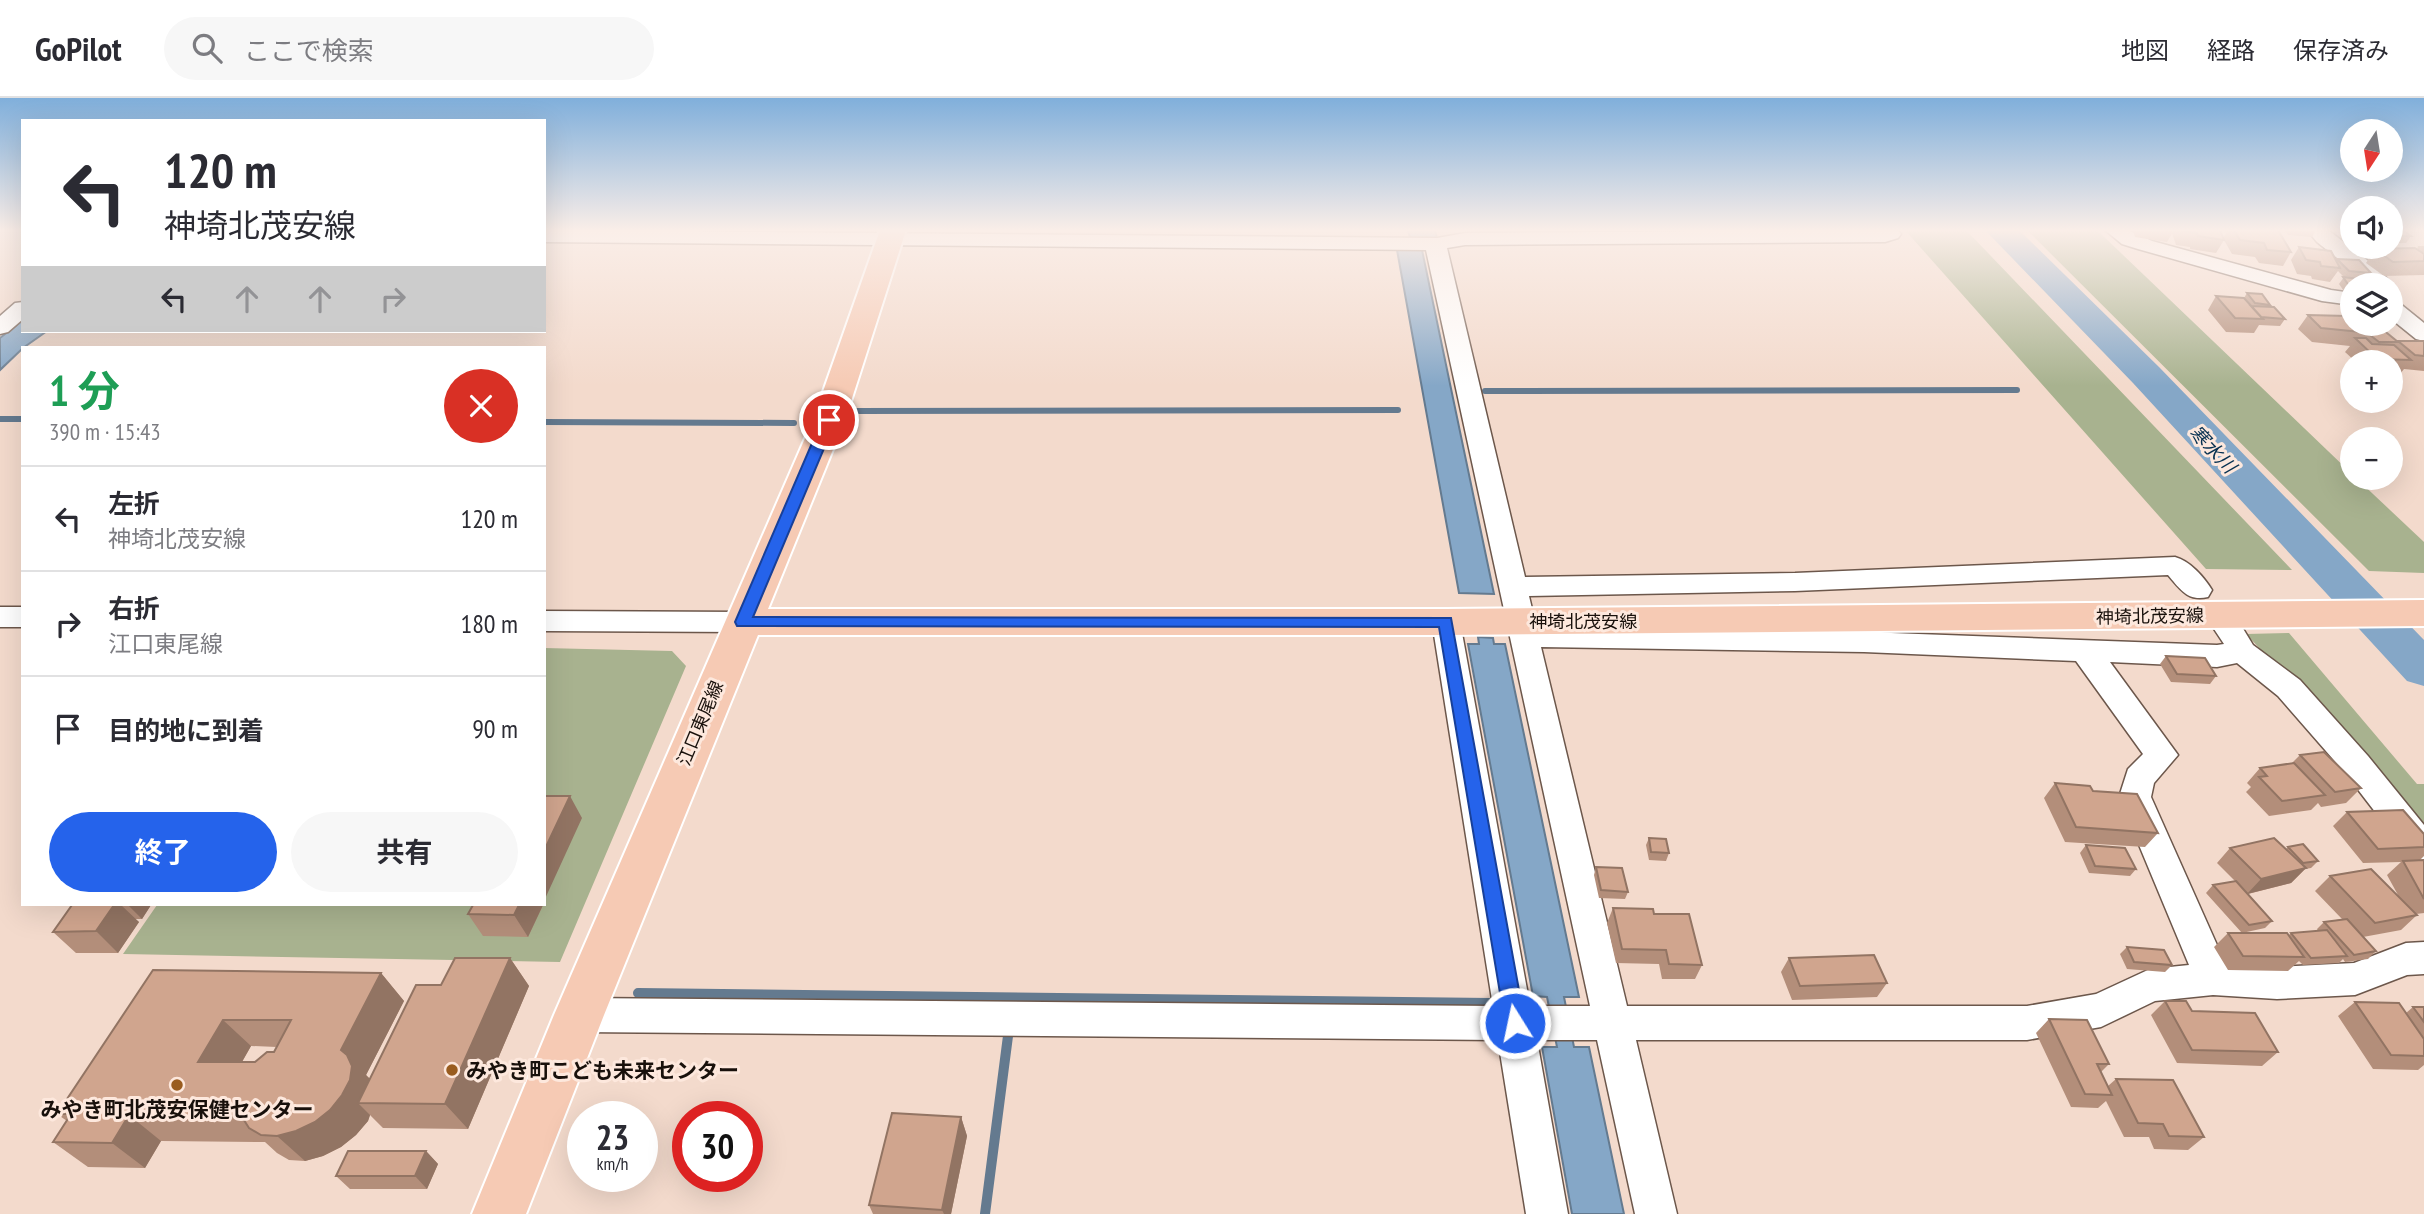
<!DOCTYPE html>
<html lang="ja">
<head>
<meta charset="utf-8">
<style>
	body { margin:0; font-family:"PT Sans Narrow","Noto Sans JP",sans-serif; background:#f7f7f7; color:#2b2b33; height:100vh; display:flex; flex-direction:column; font-size:26px; white-space:nowrap }
	* { box-sizing:border-box; margin:0 }
	p { font-size:23px; color:#7c7c81 }
	.icon { flex:none; width:38px; height:38px; fill:none; stroke:currentColor; stroke-width:2; stroke-linecap:round; stroke-linejoin:round }
	.map { position:relative; flex:1; overflow:hidden }
	.sheet { position:absolute; left:21px; top:248px; width:525px; height:560px; display:flex; flex-direction:column; background:#fff; border-radius:0px; box-shadow:0 7px 28px #0002 }
	.sheet>* { flex:none }
	.top-card { position:absolute; left:21px; top:21px; width:525px; height:214px; border-radius:0px; box-shadow:0 7px 28px #0002; background:#fff; color:#2b2b33; overflow:hidden }
	.needle { width:46px; rotate:192deg }
	.fabs { position:absolute; left:2340px; top:21px; display:grid; gap:14px }
	.fabs a { display:grid; place-items:center; width:63px; height:63px; border-radius:50%; background:#fff; box-shadow:0 7px 28px #0002; font-size:35px }
	.speed { position:absolute; left:567px; top:1003px; display:flex; gap:14px; font-size:35px; font-weight:700; text-align:center }
	.speed>* { display:grid; place-content:center; width:91px; height:91px; border-radius:50%; background:#fff; box-shadow:0 7px 28px #0002; line-height:1 }
	.speed small { font-size:18px; font-weight:400 }
	.speed .limit { border:10px solid #d22; background:#fff; color:#111 }
	.pin { position:absolute; display:grid; place-items:center; width:60px; height:60px; color:#fff; margin:-30px; border:4px solid #fff; border-radius:50%; box-shadow:0 2px 7px #0007 }
	.me { position:absolute; width:77px; margin:-38px; rotate:350deg; stroke-linejoin:round; filter:drop-shadow(0 0 5px #0008) }
	.turn { display:flex; align-items:center; gap:24px; height:147px; padding:0 28px; font-size:32px }
	.turn .icon { width:91px; height:91px; stroke-width:2.5 }
	.turn b { display:block; font-size:49px; line-height:60px }
	.lanes { display:flex; align-items:center; height:66px; padding:0 28px; background:#0003; justify-content:center; gap:35px; direction:ltr }
	.lanes .off { opacity:.35 }
	.round { display:grid; place-items:center; flex:none; width:74px; height:74px; border-radius:37px; background:#f7f7f7 }
	.overview { display:flex; align-items:center; justify-content:space-between; height:119px; padding:0 28px }
	h1 { font-size:42px; font-weight:700; line-height:52px; color:#1e9e55 }
	.action { display:flex; gap:14px; margin-top:auto; padding:14px 28px }
	.action a { flex:1; height:80px; border-radius:42px; background:#2563eb; color:#fff; font-size:28px; font-weight:700; line-height:80px; text-align:center }
	.action a+a { background:#f7f7f7; color:#2b2b33 }
	ul { padding:0; list-style:none }
	li { display:flex; align-items:center; gap:21px; height:105px; padding:0 28px; border-top:2px solid #e1e1e2 }
	li div { flex:1 }
	li b { display:block; font-size:26px }
	li em { font-style:normal }
	header { display:flex; align-items:center; gap:42px; box-sizing:border-box; height:98px; padding:0 35px; background:#fff; border-bottom:2px solid #e1e1e2 }
	header strong { font-size:33px }
	nav { display:flex; gap:38px; margin-inline-start:auto; font-size:24px }
	.search { width:490px; height:63px; background:#f7f7f7; display:flex; align-items:center; gap:18px; box-sizing:border-box; padding:0 24px; border-radius:38px; color:#7c7c81; font-size:26px }
	.map>svg:first-child { display:block }
	.green { fill:#a8b28f }
	.water { fill:#85a7c7; stroke:#647a8f; stroke-width:2 }
	.lines { fill:none; stroke-linecap:round; stroke-linejoin:round }
	.stream-far1 { stroke:#647a8f; stroke-width:6 }
	.stream { stroke:#647a8f; stroke-width:10 }
	.river { fill:#85a7c7; fill-rule:evenodd }
	.minor-casing { stroke:#6c574b; stroke-width:3 }
	.major-casing { stroke:#fff; stroke-width:4 }
	.minor { fill:#fff; fill-rule:evenodd }
	.major { fill:#f6cab4; fill-rule:evenodd }
	.wall { fill:#b38e7a; fill-rule:evenodd }
	.shaded-wall { fill:#927463 }
	.building { fill:#d0a58e; stroke:#927463; stroke-width:2; fill-rule:evenodd }
	.route { fill:#2563eb; stroke:#184099; stroke-width:2 }
	.poi-dot { fill:#995c1f; stroke:#fde8dd; stroke-width:2.5 }
	.labels { text-anchor:middle; dominant-baseline:central; stroke-width:6; stroke-linejoin:round; paint-order:stroke }
	.street-label { font-size:18px; fill:#18100b; stroke:#fde8dd }
	.water-label { font-size:19px; font-style:italic; fill:#063050; stroke:#fde8dd }
	.near-poi-label { font-size:21px; font-weight:bold; fill:#18100b; stroke:#fde8dd; text-anchor:start }
</style>
</head>
<body>
<header>
<strong>GoPilot</strong>
<div class="search"><svg class="icon" aria-label="search" viewBox="0 0 24 24"><circle cx="10" cy="10" r="6"/><path d="M15 15l6 6"/></svg>ここで検索</div>
<nav><a>地図</a><a>経路</a><a>保存済み</a></nav>
</header>
<div class="map">
<svg width="2424" height="1116" viewBox="0 0 2424 1116">
	<rect width="100%" height="100%" fill="#f3dacc"/>
	<path class="green" d="M1905,132H1966L2292,472L2206,471Z
		M2027,132H2095L2099,134L2352,376V380H2356L2424,444V475L2369,473Z
		M2289,535L2417,686H2424V736L2358,654L2246,536Z
		M544,550L672,553L686,568L560,864L123,856L157,807H544Z"/>
	<path class="water" d="M1408,132H1435L1437,140H1430L1415,150L1422,152L1494,496L1459,495L1397,152H1404L1418,141L1410,140Z
		M23,222V233H47L23,250L0,272V240Z
		M1478,539L1493,540L1494,546H1505L1579,899H1564L1574,949H1589L1624,1116H1572L1542,949H1557L1547,899L1533,898L1468,546H1479Z"/>
	<g class="lines">
		<path class="stream-far1" d="M1485,293L2017,292
			M854,313L1398,312
			M0,321H23
			M544,324L794,325"/>
		<path class="stream" d="M638,895L1491,905
			M985,1116L1008,938"/>
		<path class="river" d="M1985,132H2019L2159,269L2424,542V588L2407,583L2133,285Z"/>
		<g class="minor-casing">
			<path id="minor" d="M544,132L1437,140L1465,135L1898,132L1901,136L1898,140L1885,144L1465,147L1447,150L1525,479L1795,475L2175,459C2190,463 2204,479 2212,492L2208,499C2188,504 2180,491 2168,477L1795,493L1529,498L1536,528L1864,534L2217,547L2224,546L2214,531L2219,524L2229,521L2239,524L2253,547L2300,582L2368,658L2424,727V766L2412,762L2346,676L2278,598L2237,565L2217,569L2110,564L2178,657L2154,685L2151,699L2225,865L2277,869L2354,865L2406,845L2424,844V876L2407,877L2355,897L2277,901L2213,897L2155,903L2101,929L2027,942H1636L1677,1116H1635L1597,942H1537L1568,1116H1526L1498,942L579,934L566,929L560,917L566,905L579,900L1493,908L1432,524L1436,517L1446,514L1456,517L1460,524L1530,908H1590L1426,152L544,144ZM1541,549L1864,554L2076,563L2143,656L2128,671L2119,699L2189,867L2150,871L2096,896L2027,908H1627Z
				M2105,132H2128L2152,143L2331,192L2352,195V207L2322,203L2138,151L2122,146Z
				M2307,132H2328L2376,169L2393,187L2390,190V187H2371L2317,144Z
				M2390,203L2398,204L2424,225V243L2416,241L2390,220Z
				M23,204V221L8,234L0,236V218L15,205Z
				M0,509H23V529H0Z
				M544,513L743,514L753,517L757,524L753,531L743,534L544,533Z"/>
		</g>
		<g class="major-casing">
			<path id="major" d="M880,132H906L845,322L768,511H1446L2424,502V528L1446,537H758L604,917L526,1116H472L554,917L813,322Z"/>
		</g>
		<use href="#minor" class="minor"/>
		<use href="#major" class="major"/>
	</g>
	<path class="wall" d="M2133,132H2174L2167,144L2135,139Z
		M2174,132H2220L2223,140L2227,134L2223,133L2222,132H2272L2291,154L2283,168L2259,165L2255,159L2232,156L2224,142L2216,155L2190,151V149L2176,147L2172,135Z
		M2284,132H2316L2312,139L2288,137Z
		M2390,132L2411,138L2406,145H2390Z
		M2418,148H2424V177L2384,178L2366,165L2375,151H2417Z
		M2299,149L2336,163L2337,161L2371,175L2366,182L2352,187V197L2346,196L2339,186L2344,179L2338,173L2330,184L2312,181L2311,178L2297,176L2291,162Z
		M2247,195L2270,207L2268,209L2285,221L2280,228L2259,227L2254,235L2226,234L2208,212L2216,198L2244,200Z
		M2308,217L2356,226H2376L2398,244L2424,243V273L2404,271L2400,276H2390V264H2356L2345,254L2350,248L2312,244L2298,231Z
		M2166,558L2216,578L2210,586L2171,584L2160,566Z
		M2300,657L2361,690L2346,705L2321,709L2318,705L2311,712L2269,718L2246,694L2251,689L2247,685L2260,670L2292,665Z
		M2055,685L2093,693L2158,735L2145,749L2065,744L2044,700Z
		M2347,714L2424,736V758L2420,762H2424V815L2416,816L2417,817L2401,832L2363,839L2376,853L2368,861L2345,864L2343,861L2339,865L2303,867L2299,863L2288,873L2228,872L2214,849L2228,835L2289,837L2291,835L2318,833L2317,831L2324,824L2342,821L2315,793L2330,778L2398,797L2387,777L2401,764L2363,765L2333,728Z
		M1649,740L1669,755L1666,763L1649,762L1646,747Z
		M2086,747L2136,771L2130,778L2089,775L2080,755Z
		M2288,749L2318,763L2311,770L2305,771L2291,785L2248,796L2272,823L2265,830L2242,835L2206,795L2213,787L2235,783L2217,765L2230,750L2286,751Z
		M1596,769L1628,794L1625,801L1599,800L1594,777Z
		M72,807H151L142,821H135L139,824L118,855H76L53,834Z
		M473,807H543L528,839L483,838L468,816Z
		M1613,810L1702,867L1695,881H1662L1659,866L1616,865L1607,825Z
		M2127,849L2172,867L2165,874L2127,871L2120,856Z
		M510,860L529,888L468,1031L383,1030L370,1017L368,1023L356,1037L341,1049L323,1058L305,1063L289,1062L277,1055L265,1044L161,1043L145,1070L88,1069L53,1044L67,1023L57,1016L153,872L381,875L404,903L366,977L370,981L441,887ZM251,948L277,949L274,954L255,964H242Z
		M1789,860L1887,885L1877,899L1792,902L1781,874Z
		M2165,903L2192,913L2278,954L2262,968L2177,965L2151,917Z
		M2355,904L2406,915L2413,909H2424V967L2418,972L2373,971L2338,918Z
		M2049,921L2109,966L2101,974L2108,988L2116,981L2204,1039L2188,1052L2154,1051L2149,1039H2124L2106,1003L2098,1010L2071,1009L2036,935Z
		M961,1019L967,1038L951,1116H873L869,1107Z
		M426,1053L438,1066L427,1091H350L336,1078Z"/>
	<path class="shaded-wall" d="M570,698L582,720L544,803V753Z
		M2306,770L2291,785L2247,796L2261,781Z
		M114,807H121L139,824L118,855L96,833Z
		M128,807H151L142,821Z
		M519,807H543L528,839L514,817Z
		M510,860L529,888L468,1031L445,1006Z
		M381,875L404,903L366,977L372,983L358,1005L370,1017L368,1023L356,1037L341,1049L323,1058L305,1063L277,1038L341,952Z
		M223,922L251,948L227,990L198,964Z
		M129,1017L161,1043L145,1070L112,1045Z
		M961,1019L967,1038L951,1116H944L942,1112Z
		M426,1053L438,1066L427,1091L415,1078Z"/>
	<path class="building" d="M2183,132H2220L2224,142L2198,138L2197,135L2184,133Z
		M2234,132H2278L2291,154L2267,152L2264,145L2240,142Z
		M2390,132H2402L2411,138H2390Z
		M2299,149L2331,153L2340,170L2321,168L2320,164L2306,162Z
		M2415,150L2424,156V163L2393,164L2375,151Z
		M2337,161L2359,162L2371,175L2349,173Z
		M2343,179L2375,183L2379,187H2352V189H2350Z
		M2247,195L2262,196L2270,207L2255,205Z
		M2216,198L2244,200L2263,221L2235,220Z
		M2251,208L2274,209L2285,221L2261,219Z
		M2308,217L2347,218L2352,223V226L2363,227L2371,235L2321,230Z
		M2357,226H2376L2398,244H2379L2370,237L2371,235L2363,227H2358Z
		M2355,240H2366L2372,246L2394,247L2411,262L2377,261Z
		M2398,243H2424V258L2415,257Z
		M2166,558L2205,560L2216,578L2177,576Z
		M2324,654L2361,690L2335,694L2300,657Z
		M2294,665L2325,697L2282,703L2259,679L2267,678L2260,670Z
		M2055,685L2090,688L2093,693L2137,696L2158,735L2076,729Z
		M544,698H570L544,753Z
		M2403,712L2424,736V749L2378,751L2347,714Z
		M1649,740L1666,741L1669,755L1651,754Z
		M2274,740L2306,770L2261,781L2230,750Z
		M2303,746L2318,763L2303,765L2288,749Z
		M2086,747L2125,750L2136,771L2095,768Z
		M2424,762V801L2403,763Z
		M1596,769L1622,770L1628,794L1601,792Z
		M2371,771L2417,817L2375,825L2330,778Z
		M2236,783L2272,823L2249,827L2213,787Z
		M72,807H114L96,833L53,834Z
		M473,807H519L514,817L468,816Z
		M1613,810L1653,811L1654,816H1689L1702,867L1669,866L1666,852L1622,851Z
		M2347,821L2376,853L2354,857L2324,824Z
		M2327,832L2347,858L2311,860L2291,835Z
		M2228,835H2287L2304,859L2243,858Z
		M2127,849L2164,852L2172,867L2134,864Z
		M1874,857L1887,885L1800,888L1789,860Z
		M455,860H510L445,1006L358,1005L416,887H441Z
		M153,872L381,875L341,952L347,957L352,968L350,982L342,997L330,1012L315,1024L296,1033L277,1038L261,1037L249,1030L242,1019L129,1017L112,1045L53,1044L71,1016H57ZM223,922H291L274,954H267L255,964H198Z
		M2165,903H2186L2192,913L2255,915L2278,954L2192,952Z
		M2355,904L2399,905L2424,941V958L2391,957Z
		M2413,909H2424V924Z
		M2049,921L2087,922L2109,966H2097L2112,997L2085,996Z
		M2116,981L2173,982L2204,1039L2169,1038L2163,1026L2138,1025Z
		M892,1015L961,1019L942,1112L869,1107Z
		M348,1053H426L415,1078H336Z"/>
	<linearGradient id="sky" x2="0" y2="1"><stop stop-color="#80afdb"/><stop offset="0.46" stop-color="#faeee8"/><stop offset="1" stop-color="#faeee8" stop-opacity="0"/></linearGradient>
	<rect width="2424" height="288" fill="url(#sky)"/>
	<path class="route" d="M829,318L836,322L753,519L1451,520L1525,925L1522,931L1515,934L1508,931L1505,925L1439,529L737,528L735,524L822,322Z"/>
	<g class="poi-dot">
		<circle cx="452" cy="972" r="7"/>
		<circle cx="177" cy="987" r="7"/>
	</g>
	<g class="labels">
		<g class="street-label">
			<text transform="translate(2150 518) rotate(-1)">神埼北茂安線</text>
			<text x="1583" y="523">神埼北茂安線</text>
			<text transform="translate(700 625) rotate(-67)">江口東尾線</text>
		</g>
		<g class="water-label">
			<text transform="translate(2213 351) rotate(46)">寒水川</text>
		</g>
		<g class="near-poi-label">
			<text x="466" y="972">みやき町こども未来センター</text>
			<text x="177" y="1011" text-anchor="middle">みやき町北茂安保健センター</text>
		</g>
	</g>
</svg>
<div class="fabs">
<a><svg class="needle" viewBox="-14 -14 28 28"><path d="M0-13l5 13h-10z" fill="#e53935"/><path d="M0 13l5-13h-10z" fill="#7c7c81"/></svg></a>
<a><svg class="icon" aria-label="sound" viewBox="0 0 24 24"><path d="M4 9h4l5-4v14l-5-4H4zM17 9q2 3 0 6"/></svg></a>
<a><svg class="icon" aria-label="layers" viewBox="0 0 24 24"><path d="M12 4l9 5-9 5-9-5zM3 14l9 5 9-5"/></svg></a>
<a>+</a>
<a>−</a>
</div>
<div class="speed"><div>23<small>km/h</small></div><div class="limit">30</div></div>
<div class="pin" style="left:829px;top:322px;background:#d93025"><svg class="icon" aria-label="arrive" viewBox="0 0 24 24"><path d="M6 21V4h12l-3 4 3 4H6"/></svg></div>
<svg class="me" style="left:1515px;top:925px" viewBox="-20 -20 40 40"><circle r="17" fill="#2563eb" stroke="#fff" stroke-width="3"/><path d="M0-11L8 9 0 5-8 9z" fill="#fff"/></svg>
<div class="top-card">
<div class="turn"><svg class="icon" aria-label="left" viewBox="0 0 24 24"><path d="M17 20v-9H6M10 6l-5 5 5 5"/></svg><div><b>120 m</b>神埼北茂安線</div></div>
<div class="lanes"><svg class="icon" aria-label="left" viewBox="0 0 24 24"><path d="M17 20v-9H6M10 6l-5 5 5 5"/></svg><svg class="icon off" aria-label="ahead" viewBox="0 0 24 24"><path d="M12 20V5M6 11l6-6 6 6"/></svg><svg class="icon off" aria-label="ahead" viewBox="0 0 24 24"><path d="M12 20V5M6 11l6-6 6 6"/></svg><svg class="icon off" aria-label="right" viewBox="0 0 24 24"><path d="M7 20v-9h11M14 6l5 5-5 5"/></svg></div>
</div>
<section class="sheet">
<div class="overview"><div><h1>1 分</h1><p>390 m · 15:43</p></div><a class="round" style="background:#d93025;color:#fff"><svg class="icon" aria-label="close" viewBox="0 0 24 24"><path d="M6 6l12 12M18 6L6 18"/></svg></a></div>
<ul>
<li><svg class="icon" aria-label="left" viewBox="0 0 24 24"><path d="M17 20v-9H6M10 6l-5 5 5 5"/></svg><div><b>左折</b><p>神埼北茂安線</p></div><em>120 m</em></li>
<li><svg class="icon" aria-label="right" viewBox="0 0 24 24"><path d="M7 20v-9h11M14 6l5 5-5 5"/></svg><div><b>右折</b><p>江口東尾線</p></div><em>180 m</em></li>
<li><svg class="icon" aria-label="arrive" viewBox="0 0 24 24"><path d="M6 21V4h12l-3 4 3 4H6"/></svg><div><b>目的地に到着</b></div><em>90 m</em></li>
</ul>
<div class="action"><a>終了</a><a>共有</a></div>
</section>
</div>
</body>
</html>
